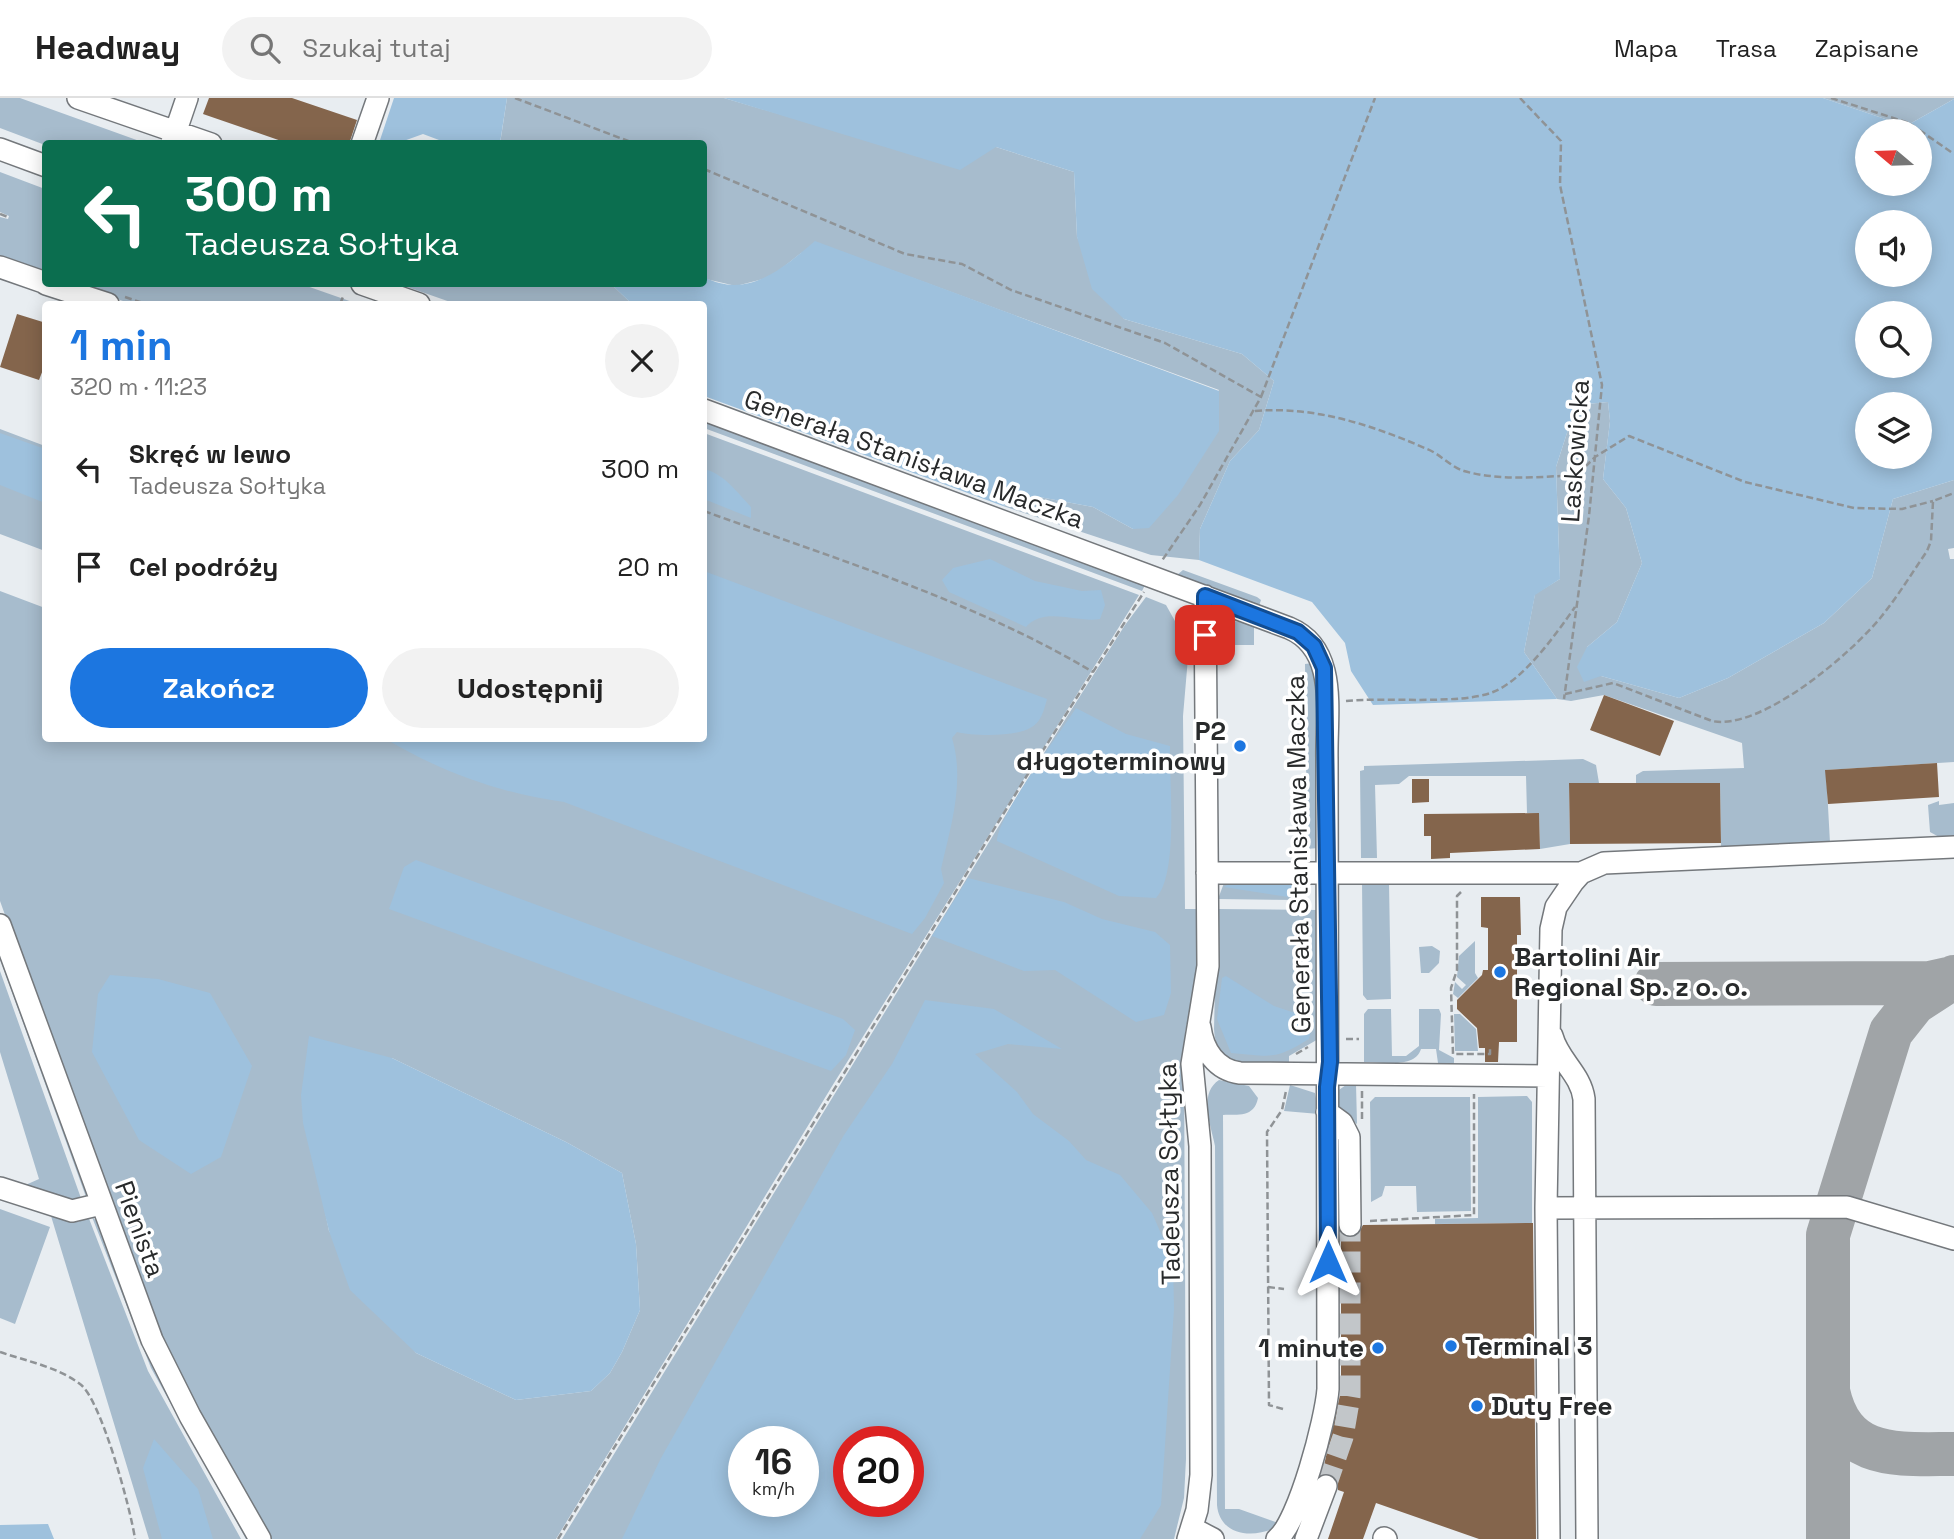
<!DOCTYPE html>
<html lang="pl">
<head>
<meta charset="utf-8">
<style>
	body { margin:0; font-family:"Space Grotesk",sans-serif; background:#f2f2f2; color:#222; height:100vh; display:flex; flex-direction:column; font-size:26px; white-space:nowrap }
	* { box-sizing:border-box; margin:0 }
	p { font-size:23px; color:#767676 }
	.icon { flex:none; width:38px; height:38px; fill:none; stroke:currentColor; stroke-width:2; stroke-linecap:round; stroke-linejoin:round }
	.map { position:relative; flex:1; overflow:hidden }
	.panel { position:absolute; left:42px; top:203px; width:665px; height:441px; display:flex; flex-direction:column; background:#fff; border-radius:7px; box-shadow:0 4px 18px #0003 }
	.panel>* { flex:none }
	.hud { position:absolute; left:42px; top:42px; width:665px; height:147px; border-radius:7px; box-shadow:0 4px 18px #0003; background:#0b6e4f; color:#fff; overflow:hidden }
	.needle { width:46px; rotate:289deg }
	.tools { position:absolute; left:1855px; top:21px; display:grid; gap:14px }
	.tools a { display:grid; place-items:center; width:77px; height:77px; border-radius:50%; background:#fff; box-shadow:0 4px 18px #0003; font-size:35px }
	.speed { position:absolute; left:728px; top:1328px; display:flex; gap:14px; font-size:35px; font-weight:700; text-align:center }
	.speed>* { display:grid; place-content:center; width:91px; height:91px; border-radius:50%; background:#fff; box-shadow:0 4px 18px #0003; line-height:1 }
	.speed small { font-size:18px; font-weight:400 }
	.speed .limit { border:10px solid #d22; background:#fff; color:#111 }
	.pin { position:absolute; display:grid; place-items:center; width:60px; height:60px; color:#fff; margin:-30px; border-radius:14px; box-shadow:0 4px 10px #0006 }
	.me { position:absolute; width:77px; margin:-38px; rotate:0deg; stroke-linejoin:round; filter:drop-shadow(0 0 5px #0008) }
	.turn { display:flex; align-items:center; gap:24px; height:147px; padding:0 28px; font-size:32px }
	.turn .icon { width:91px; height:91px; stroke-width:2.5 }
	.turn b { display:block; font-size:49px; line-height:60px }
	.round { display:grid; place-items:center; flex:none; width:74px; height:74px; border-radius:37px; background:#f2f2f2 }
	.overview { display:flex; align-items:center; justify-content:space-between; height:119px; padding:0 28px }
	h1 { font-size:42px; font-weight:800; line-height:52px; color:#1c76e0 }
	.action { display:flex; gap:14px; margin-top:auto; padding:14px 28px }
	.action a { flex:1; height:80px; border-radius:42px; background:#1c76e0; color:#fff; font-size:28px; font-weight:800; line-height:80px; text-align:center }
	.action a+a { background:#f2f2f2; color:#222 }
	ul { padding:0; list-style:none }
	li { display:flex; align-items:center; gap:21px; height:98px; padding:0 28px }
	li div { flex:1 }
	li b { display:block; font-size:26px }
	li em { font-style:normal }
	header { display:flex; align-items:center; gap:42px; box-sizing:border-box; height:98px; padding:0 35px; background:#fff; border-bottom:2px solid #e0e0e0 }
	header strong { font-size:33px }
	nav { display:flex; gap:38px; margin-inline-start:auto; font-size:24px }
	.search { width:490px; height:63px; background:#f2f2f2; display:flex; align-items:center; gap:18px; box-sizing:border-box; padding:0 24px; border-radius:38px; color:#767676; font-size:26px }
	.map>svg:first-child { display:block }
	.green { fill:#a7bccd; fill-rule:evenodd }
	.forest { fill:#9ec1dd; fill-rule:evenodd }
	.lines { fill:none; stroke-linecap:round; stroke-linejoin:round }
	.taxiway { stroke:#a0a4a7; stroke-width:44 }
	.building { fill:#84654c }
	.minor-tunnel { stroke:#c2c6c9; stroke-width:21; stroke-dasharray:21 10; stroke-linecap:butt }
	.minor-casing { stroke:#74787c; stroke-width:24 }
	.path { stroke:#8f9396; stroke-width:2.5; stroke-dasharray:7 3.5; stroke-linecap:butt }
	.minor { stroke:#fff; stroke-width:21 }
	.route-casing { stroke:#124d92; stroke-width:18 }
	.route { stroke:#1c76e0; stroke-width:12 }
	.poi-dot { fill:#1c76e0; stroke:#fff; stroke-width:2.5 }
	.labels { text-anchor:middle; dominant-baseline:central; stroke-width:7; stroke-linejoin:round; paint-order:stroke }
	.street-label { font-size:26px; fill:#282a2b; stroke:#fff }
	.poi-label { font-size:26px; font-weight:bold; fill:#282a2b; stroke:#fff; text-anchor:start }
</style>
</head>
<body>
<header>
<strong>Headway</strong>
<div class="search"><svg class="icon" aria-label="search" viewBox="0 0 24 24"><circle cx="10" cy="10" r="6"/><path d="M15 15l6 6"/></svg>Szukaj tutaj</div>
<nav><a>Mapa</a><a>Trasa</a><a>Zapisane</a></nav>
</header>
<div class="map">
<svg width="1954" height="1441" viewBox="0 0 1954 1441">
	<rect width="100%" height="100%" fill="#e8edf1"/>
	<path class="green" d="M0,0H20L145,45L45,47L0,30Z
		M507,0H724L861,40L996,49L1074,74L1077,139L1124,221L1242,256L1274,283L1259,332L1230,363L1200,431L1199,462L1151,457L1003,408L1034,398L1093,409L1133,431L1219,292L842,154L801,155L771,179L736,188L706,181L704,46H500Z
		M1823,0H1954V1L1906,28Z
		M0,74L45,91V176L0,160V119L8,121L9,118L0,114Z
		M72,186H301L358,206H132Z
		M399,186H611L632,206H456Z
		M1608,304L1610,323L1603,381L1626,410L1642,465L1617,524L1587,549L1601,578L1679,600L1728,580L1824,525L1872,480L1893,401L1954,382V450L1948,451L1950,461H1954V664L1826,672L1830,745L1721,750L1720,685H1636V677L1643,673L1744,670L1742,645L1604,597L1571,603L1557,601L1524,554L1535,496L1560,481L1556,369L1576,307Z
		M704,323L1145,487L1142,493L704,330Z
		M0,331L45,348V453L0,436Z
		M704,335L1139,497L834,985L556,1441H270L185,1293L128,1159L0,803V493L45,510L46,640H704ZM392,960L566,1044L622,1075L636,1146L640,1212L622,1254L610,1275L591,1293L516,1302L416,1255L329,1133L320,1089Z
		M1183,472L1257,499L1261,502L1259,508L1177,477Z
		M1146,499L1166,507L1189,548L1183,618L1185,811H1199V866L1185,935L1184,965L1186,1361L1184,1400L1174,1441H562L1032,674L1125,527ZM744,1344H803V1404H744ZM849,1344H908V1404H849Z
		M1234,523L1254,527V547H1215L1220,532Z
		M1313,565L1316,578L1318,750L1307,751L1305,566Z
		M1583,661L1596,667L1599,685H1569L1570,746L1540,751L1539,716L1527,715L1526,678H1409L1399,686L1375,687L1377,760H1361L1360,673L1364,672V668Z
		M1939,703V707L1954,705V740H1941L1930,734L1928,707Z
		M1362,781L1389,785L1391,901L1367,902L1363,897Z
		M1301,783V802L1218,801L1224,785Z
		M1217,811L1318,812L1320,940L1289,958V964C1257,964 1216,975 1214,931Z
		M1475,843V875L1478,880L1458,900L1453,896L1455,884L1462,891L1466,887L1457,879L1459,858Z
		M1432,848L1440,853L1439,865L1429,875H1421L1419,849Z
		M0,849L87,1093L86,1099L0,861Z
		M0,873L82,1103L78,1105L21,1089L39,1081L0,954Z
		M1368,911H1391L1392,958H1406L1419,948V911H1439L1441,916L1439,952L1454,960V971L1438,965L1436,951H1421C1415,971 1381,964 1364,964V916Z
		M1454,916H1460L1476,931L1478,953H1455Z
		M1219,982L1249,988L1258,1000C1254,1020 1238,1016 1223,1017L1225,1411H1239L1281,1426C1260,1441 1220,1441 1217,1407L1215,1048C1211,1027 1198,996 1219,982Z
		M1356,986L1357,1026L1337,1011L1336,994L1346,987Z
		M1290,987L1315,995L1319,1016L1284,1013Z
		M1527,998L1532,1004V1125L1435,1126V1121L1478,1120V999Z
		M1375,999H1470L1471,1113L1417,1114L1416,1088H1385L1382,1098L1371,1104L1370,1004Z
		M0,1111L50,1129L15,1226L0,1220Z
		M55,1116L79,1124L81,1120L88,1118L148,1273L241,1441H149L51,1118Z
		M92,1119L99,1125L251,1441H246L151,1270Z"/>
	<path class="forest" d="M394,0H507L500,45H447L423,36L398,45H379Z
		M724,0H1823L1906,28L1954,1V382L1893,401L1872,480L1824,525L1728,580L1679,600L1601,578L1584,584L1577,569L1587,549L1617,524L1642,465L1626,410L1603,381L1610,323L1608,304L1576,307L1556,369L1560,481L1535,497L1524,554L1557,601L1373,607L1351,573L1345,545L1312,504L1199,462L1200,431L1230,363L1259,332L1274,283L1242,256L1124,221L1092,191L1077,139L1074,74L996,49L960,72ZM1867,33H1920V86H1867ZM1867,124H1920V177H1867ZM1867,215H1920V268H1867ZM1867,306H1920V359H1867Z
		M815,143L1219,293V333L1178,397L1149,430L1133,431L1093,409L1034,398L1003,408L704,298V206H632L611,186H704V179C748,202 783,170 815,143Z
		M0,335L45,351V405L0,387Z
		M704,371C723,375 738,395 751,409V420L704,401Z
		M990,461L1035,483L1082,493L1101,492L1105,507L1100,521C1076,525 1044,508 1026,529L949,494L942,482L953,470Z
		M704,473L1047,601C1044,612 1041,625 1030,630C1015,639 973,638 957,634L952,640C965,683 951,728 941,771L944,785L925,820L912,836L564,704C502,696 439,673 386,641L704,640Z
		M1076,610L1126,636L1170,648C1169,684 1179,775 1156,800L1119,798L997,743C997,719 1060,635 1076,610Z
		M416,762L843,921L855,932L846,957L831,973L389,811L404,769Z
		M968,780L1064,804L1102,821L1155,834L1170,847L1171,895L1164,917L1136,924L1055,872L1024,873L932,838Z
		M1229,786H1293L1298,787V799H1288L1224,789Z
		M110,877L158,881L210,895L252,968L221,1059L191,1076L139,1042L92,954L98,896Z
		M1226,878L1274,908L1310,920L1313,923L1309,941C1273,963 1272,958 1231,955L1217,921L1222,880Z
		M925,902L994,911L1062,951L1008,946L975,956L1017,994L1033,1016L1069,1043L1086,1062L1120,1077L1152,1115L1173,1163L1174,1211L1161,1407L1140,1441H622L661,1360L844,1037L892,966ZM744,1344H803V1404H744ZM849,1344H908V1404H849Z
		M309,938L392,960L566,1044L622,1075L636,1146L640,1212L622,1254L610,1275L591,1293L516,1302L416,1255L350,1192L329,1133L303,1025L301,997Z
		M154,1341L198,1391L213,1441H162L143,1370Z
		M48,1426L54,1441H0V1427Z"/>
	<g class="lines">
		<path class="taxiway" d="M1656,886L1930,885L1948,881
			M1828,1293C1843,1363 1897,1356 1954,1356
			M1828,1441V1137L1891,934L1914,905L1954,879"/>
	</g>
	<path class="building" d="M209,0H292L357,22L349,46H290L203,16Z
		M17,216L46,225V264L39,282L0,269Z
		M1604,597L1674,623L1660,658L1590,632Z
		M1937,665L1939,699L1828,706L1825,672Z
		M1412,681H1429V704L1412,705Z
		M1569,685H1720L1721,745L1570,746Z
		M1539,715L1540,751L1450,755V760L1431,761V738H1424V716Z
		M1481,799H1520L1521,837H1517V944H1499L1498,964H1485V950H1479L1477,930L1457,911V902L1482,877L1483,872H1488V830L1481,829Z
		M1533,1125L1536,1441H1479L1376,1405L1363,1441H1328L1344,1394L1338,1392L1336,1379L1322,1376L1341,1293V1136L1349,1140L1356,1139L1363,1127Z"/>
	<g class="lines">
		<path class="minor-tunnel" d="M1326,1388L1343,1339L1350,1298V1127"/>
		<g class="minor-casing">
			<path id="minor" d="M78,0L211,46
				M172,44L187,0
				M362,46L378,0
				M0,51L46,68
				M0,169L46,185
				M46,186L108,206
				M362,186L419,206
				M704,312L1289,530C1339,551 1326,615 1327,660L1328,1291C1326,1320 1299,1424 1277,1441
				M1207,775H1581
				M0,827L152,1242L190,1318L260,1441
				M1200,929C1203,952 1216,972 1240,975L1548,978
				M1552,938C1558,962 1581,976 1584,1001L1587,1441
				M1327,1014L1342,1025L1349,1039L1350,1127
				M0,1090L72,1113L101,1106
				M1546,1110L1847,1109L1954,1141
				M1192,1430L1213,1441
				M1384,1440L1386,1441
				M1188,1441L1197,1412L1201,1377L1200,1048L1192,966L1208,868L1205,498
				M1306,1441L1326,1388
				M1549,1441L1546,1110L1551,831L1556,809L1573,784L1581,775L1604,765L1954,749"/>
		</g>
		<path class="path" d="M515,0L636,46
			M1520,0L1561,43L1560,87L1602,287L1589,418L1564,601
			M1831,0L1909,25L1954,56
			M704,71L905,156L962,166L1011,192L1165,245L1261,299L1200,407L1161,464
			M0,116L8,119
			M125,199L146,206
			M340,206L343,199
			M1261,299L1375,0
			M1255,313C1315,308 1372,327 1427,351C1440,356 1451,369 1464,373C1499,383 1540,379 1577,377L1595,359L1629,338L1745,384L1854,410L1902,411L1933,403
			M704,413C835,461 972,502 1093,574
			M1565,596L1613,585L1712,623C1761,633 1852,555 1881,519C1898,498 1912,475 1927,453L1931,443L1933,403L1954,395
			M1346,603C1383,599 1462,607 1493,594C1524,582 1556,536 1575,509
			M1461,794L1457,798V872L1451,890L1453,956H1490V950
			M1346,941H1359
			M1296,956L1308,949
			M1362,993V1022
			M1370,1123L1474,1117V996
			M1268,1189L1284,1191
			M1300,1191H1310
			M0,1254C26,1263 58,1269 80,1286C101,1301 131,1412 135,1441
			M1283,1311L1269,1307L1267,1034L1282,1012L1286,993
			M558,1441L1026,679L1144,494"/>
		<use href="#minor" class="minor"/>
	</g>
	<g class="lines">
		<g class="route-casing">
			<path id="route" d="M1205,537V498L1298,534L1314,548L1324,570L1330,964L1327,989L1328,1164"/>
		</g>
		<use href="#route" class="route"/>
	</g>
	<g class="poi-dot">
		<circle cx="1240" cy="648" r="7"/>
		<circle cx="1500" cy="874" r="7"/>
		<circle cx="1451" cy="1248" r="7"/>
		<circle cx="1378" cy="1250" r="7"/>
		<circle cx="1477" cy="1308" r="7"/>
	</g>
	<g class="labels">
		<g class="street-label">
			<text transform="translate(1575 353) rotate(-86)">Laskowicka</text>
			<text transform="translate(914 361) rotate(20)">Generała Stanisława Maczka</text>
			<text transform="translate(1298 756) rotate(-91)">Generała Stanisława Maczka</text>
			<text transform="translate(1169 1076) rotate(-91)">Tadeusza Sołtyka</text>
			<text transform="translate(140 1131) rotate(70)">Pienista</text>
		</g>
		<g class="poi-label">
			<text x="1226" y="633" text-anchor="end">P2<tspan x="1226" dy="30">długoterminowy</tspan></text>
			<text x="1514" y="859">Bartolini Air<tspan x="1514" dy="30">Regional Sp. z o. o.</tspan></text>
			<text x="1465" y="1248">Terminal 3</text>
			<text x="1364" y="1250" text-anchor="end">1 minute</text>
			<text x="1491" y="1308">Duty Free</text>
		</g>
	</g>
</svg>
<div class="tools">
<a><svg class="needle" viewBox="-14 -14 28 28"><path d="M0-13l5 13h-10z" fill="#e53935"/><path d="M0 13l5-13h-10z" fill="#767676"/></svg></a>
<a><svg class="icon" aria-label="sound" viewBox="0 0 24 24"><path d="M4 9h4l5-4v14l-5-4H4zM17 9q2 3 0 6"/></svg></a>
<a><svg class="icon" aria-label="search" viewBox="0 0 24 24"><circle cx="10" cy="10" r="6"/><path d="M15 15l6 6"/></svg></a>
<a><svg class="icon" aria-label="layers" viewBox="0 0 24 24"><path d="M12 4l9 5-9 5-9-5zM3 14l9 5 9-5"/></svg></a>
</div>
<div class="speed"><div>16<small>km/h</small></div><div class="limit">20</div></div>
<div class="pin" style="left:1205px;top:537px;background:#d93025"><svg class="icon" aria-label="arrive" viewBox="0 0 24 24"><path d="M6 21V4h12l-3 4 3 4H6"/></svg></div>
<svg class="me" style="left:1328px;top:1164px" viewBox="-20 -20 40 40"><path d="M0-17L14 15 0 8-14 15z" fill="#1c76e0" stroke="#fff" stroke-width="4"/></svg>
<div class="hud">
<div class="turn"><svg class="icon" aria-label="left" viewBox="0 0 24 24"><path d="M17 20v-9H6M10 6l-5 5 5 5"/></svg><div><b>300 m</b>Tadeusza Sołtyka</div></div>
</div>
<section class="panel">
<div class="overview"><div><h1>1 min</h1><p>320 m · 11:23</p></div><a class="round"><svg class="icon" aria-label="close" viewBox="0 0 24 24"><path d="M6 6l12 12M18 6L6 18"/></svg></a></div>
<ul>
<li><svg class="icon" aria-label="left" viewBox="0 0 24 24"><path d="M17 20v-9H6M10 6l-5 5 5 5"/></svg><div><b>Skręć w lewo</b><p>Tadeusza Sołtyka</p></div><em>300 m</em></li>
<li><svg class="icon" aria-label="arrive" viewBox="0 0 24 24"><path d="M6 21V4h12l-3 4 3 4H6"/></svg><div><b>Cel podróży</b></div><em>20 m</em></li>
</ul>
<div class="action"><a>Zakończ</a><a>Udostępnij</a></div>
</section>
</div>
</body>
</html>
